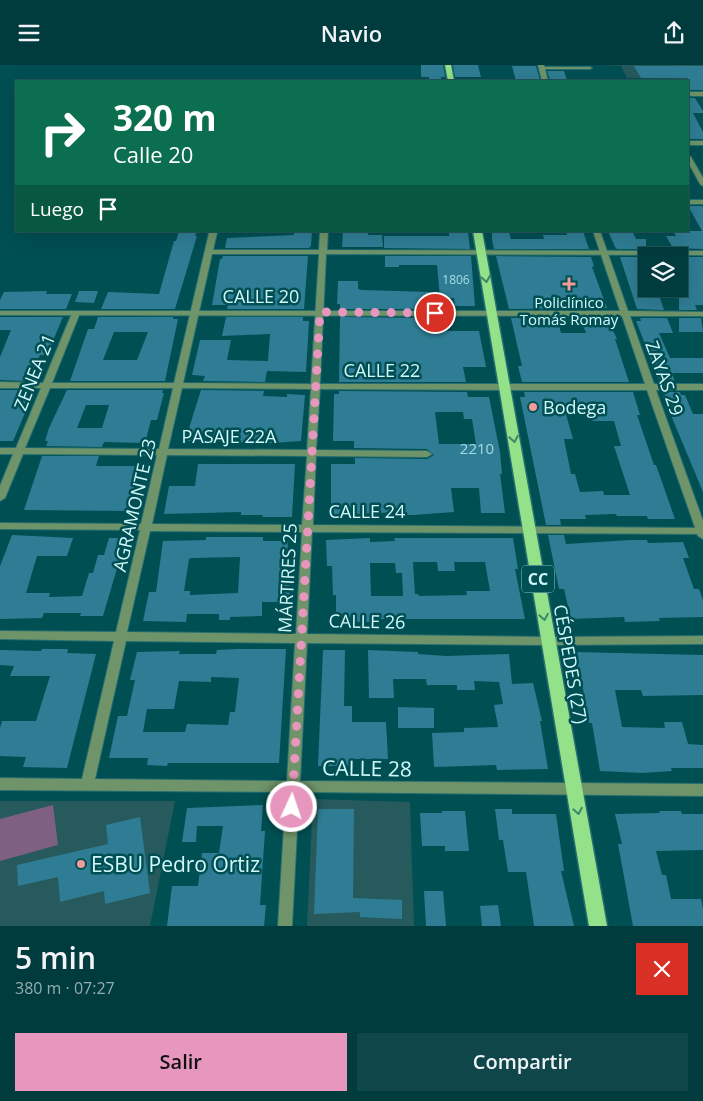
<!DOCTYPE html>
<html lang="es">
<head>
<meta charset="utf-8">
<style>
	body { margin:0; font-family:"Open Sans",sans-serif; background:#0e4649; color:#f1f3f6; height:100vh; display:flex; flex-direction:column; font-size:19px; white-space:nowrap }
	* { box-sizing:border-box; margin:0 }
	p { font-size:16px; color:#95adb0 }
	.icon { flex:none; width:28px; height:28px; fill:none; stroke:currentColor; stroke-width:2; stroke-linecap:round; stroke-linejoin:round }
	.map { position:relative; height:861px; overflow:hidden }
	.side { display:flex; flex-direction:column; background:#003b3e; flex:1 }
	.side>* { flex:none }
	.guide { position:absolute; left:15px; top:15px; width:674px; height:152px; border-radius:0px; box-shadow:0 5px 20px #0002,0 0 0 1px #225558; background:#0b6e4f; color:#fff; overflow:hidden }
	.buttons { position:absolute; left:638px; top:182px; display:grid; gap:10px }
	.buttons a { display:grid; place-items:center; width:50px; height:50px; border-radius:0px; background:#003b3e; box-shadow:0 5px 20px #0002,0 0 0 1px #225558; font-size:25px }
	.pin { position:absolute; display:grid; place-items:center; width:42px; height:42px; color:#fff; margin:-21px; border:2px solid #fff; border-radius:50%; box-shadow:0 1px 5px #0007 }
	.me { position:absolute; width:55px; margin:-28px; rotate:3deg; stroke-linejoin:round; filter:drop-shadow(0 0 4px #0008) }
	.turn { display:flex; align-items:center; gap:18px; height:105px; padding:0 15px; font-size:22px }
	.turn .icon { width:65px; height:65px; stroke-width:2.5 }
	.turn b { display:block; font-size:35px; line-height:42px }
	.then { display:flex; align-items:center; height:48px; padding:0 15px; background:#0003; gap:10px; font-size:19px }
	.round { display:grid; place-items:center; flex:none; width:52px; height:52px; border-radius:0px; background:#0e4649 }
	.headline { display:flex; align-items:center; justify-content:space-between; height:85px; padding:0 15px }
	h1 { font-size:30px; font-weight:600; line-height:38px }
	.primary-button { display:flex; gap:10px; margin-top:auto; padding:10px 15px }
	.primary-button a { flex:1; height:58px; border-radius:0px; background:#e797bd; color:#111; font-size:20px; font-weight:600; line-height:58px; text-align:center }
	.primary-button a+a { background:#0e4649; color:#f1f3f6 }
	header { display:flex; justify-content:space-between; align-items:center; height:65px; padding:0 15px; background:#003b3e; font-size:22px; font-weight:600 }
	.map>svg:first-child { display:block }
	.built { fill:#265a5d }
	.green { fill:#7e6083 }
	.building { fill:#2f7d94; fill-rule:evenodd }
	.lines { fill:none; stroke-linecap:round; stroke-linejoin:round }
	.service-casing { stroke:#266e71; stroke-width:2 }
	.minor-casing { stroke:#266e71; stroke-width:2 }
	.tertiary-casing { stroke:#266e71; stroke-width:2 }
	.primary-casing { stroke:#266e71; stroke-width:3 }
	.service { fill:#6f9469; fill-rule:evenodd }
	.minor { fill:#6f9469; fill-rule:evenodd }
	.tertiary { fill:#6f9469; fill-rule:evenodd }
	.primary { fill:#93e188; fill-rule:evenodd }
	.oneway { stroke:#3b8968 }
	.route { stroke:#e797bd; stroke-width:9; stroke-dasharray:0 16.2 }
	.poi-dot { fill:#f59b99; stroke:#004f53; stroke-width:2 }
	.labels { text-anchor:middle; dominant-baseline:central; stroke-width:5; stroke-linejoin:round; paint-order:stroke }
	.far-number-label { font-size:12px; fill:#a8dae2 }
	.far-poi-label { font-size:15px; fill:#d1f9fc; stroke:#004f53 }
	.number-label { font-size:15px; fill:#a8dae2 }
	.shield { fill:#004f53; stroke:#92c6c9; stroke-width:1 }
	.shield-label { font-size:16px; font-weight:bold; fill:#d1f9fc }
	.street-label { font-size:18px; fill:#d1f9fc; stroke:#004f53 }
	.poi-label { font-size:18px; fill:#d1f9fc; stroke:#004f53; text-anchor:start }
	.near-street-label { font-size:21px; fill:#d1f9fc; stroke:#004f53 }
	.near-poi-label { font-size:21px; fill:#d1f9fc; stroke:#004f53; text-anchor:start }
</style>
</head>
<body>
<header><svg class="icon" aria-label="menu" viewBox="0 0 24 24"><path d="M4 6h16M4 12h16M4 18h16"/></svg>Navio<svg class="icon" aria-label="share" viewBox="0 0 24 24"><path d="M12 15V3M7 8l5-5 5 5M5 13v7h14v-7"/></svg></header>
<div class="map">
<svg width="703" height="861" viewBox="0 0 703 861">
	<rect width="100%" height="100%" fill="#004f53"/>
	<path class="built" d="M599,0H703V14L627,13L621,1Z
		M313,734L410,737L414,861H307Z
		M0,736H175L150,861H0Z"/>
	<path class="green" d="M53,740L58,780L0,796V754Z"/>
	<path class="building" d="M421,0H443L445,12H441V16H429V12H421Z
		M453,0H478L481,12H455Z
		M512,1H536L540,15L516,16Z
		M634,1H703V25H688V13H641Z
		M547,6H564L567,15H550Z
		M688,33H695L703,46V48H693L703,67V74H688Z
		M688,141H702L703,143V184L673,183L666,171H676L673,166H702Z
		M179,166H197L195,171H197L175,244H101L108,227L159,229L174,176H176Z
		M294,166H312L311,181L309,183H225L227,173L294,170Z
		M343,166H368V170H382L383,182H342Z
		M449,166H468L470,184L384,183V171H449Z
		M566,166H583L589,184H494L492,175V167H509L511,174H544L543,170H567Z
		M608,166H632L636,174H646V184H617L615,182Z
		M223,191H308L304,244H227L228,240H212L220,194H222Z
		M385,191H471L475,241H455L454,233H440L437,200H399V202H385Z
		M496,191L591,192L594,201L592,202L607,243L509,244Z
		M620,192H646V224H657L664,245L637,244Z
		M679,192H703V240H695L697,245H679Z
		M338,216H358V224L362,225L431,227L432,240H428L429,244H340V239H337Z
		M47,226L46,229H72L66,244H0V235L4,227Z
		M79,226H98L94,238L75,237Z
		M0,252H63L47,290H40L28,316L0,315V292L11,265H0Z
		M98,252H173V254H178L165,316H70L88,264H94ZM114,267H148L137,295H103Z
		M226,252H303V256H309L306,307L267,306L265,317L203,316L205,311L192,310L200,275H231L227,295L268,296L270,269L222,271Z
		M340,252L429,253L431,266H479L486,302H463L466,317H339Z
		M511,253H557L561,268H586L580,253H607L617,274H615L629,317H522L518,301H522Z
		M640,253H667L673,268H659L670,293H703V308H672L675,317H660L636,256H641Z
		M679,253H701L703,267H679Z
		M0,325H25L23,328H30L25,339H29L13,376H0Z
		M67,325H163L162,328H164L157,355H151L145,378L104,377L102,382L46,381L48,376H45L49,363ZM86,340H109L102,363H77Z
		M201,325L264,326L263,331L287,332V329L305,330L301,376L272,378L185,376Z
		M339,326L467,327L468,332H489L500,387L502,409H500L505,448H481L479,423H451L454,447L413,450H400V447L331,450V399H355V393L427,394L434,390L427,384L354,383V376H333L334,329H339ZM435,347H463L464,354H472L476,379H439Z
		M524,327H633L640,350H637L654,400H656L675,454H648L647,451H617L616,449L585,450L586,454H560L561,460H546L520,332H525ZM589,345L592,356H614L621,381H614L630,430H604L603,426L580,427L575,409H571L564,374H573L565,346Z
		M664,327H680L681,330H685L693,349H703V427L663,331H665Z
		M42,391H99L96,401H140L129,446L24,445Z
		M198,399H295L292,452H262L263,450H241V447L164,449L169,421H195Z
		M12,470L73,473L67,491H37L26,528H50L49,532L82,531L89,508H93L98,490H104L109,473H126L103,551H80L81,548H44L42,553L0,554V501Z
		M548,470H564L566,479L630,475H647L648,478L683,477L689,493H683L694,524H699L703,535V552L659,553L660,556L625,557L624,552L571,554L564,524H559Z
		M206,472H263V476H288L286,507H289L290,537H262V551L230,552V555H219V549H187L186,557L143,556L149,527H156L163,476L206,475ZM240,492L238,528L190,530V526H184L189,494L191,493Z
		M370,473V477L395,476L394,473H513L518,504H515L525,554H373V557H356V552H336V530H333L332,501H327L326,475ZM413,497H437L438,506H455L454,497H485L490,526H466L467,530L419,531L418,529H415ZM370,498H395L396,508H402L403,531H371Z
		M42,584H68L67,588L96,589L67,703L23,702L26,692L0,691V663L2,656H36L50,611H10L14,601L0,600V585L41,586Z
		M237,584H286L279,698H168L167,701L147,700L148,693H109L118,651H127L135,615H130L137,587L180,586L179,589H216L217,585ZM211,612L239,613L235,647H230L228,660L187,659L185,667H143L147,644H174L179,616L211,617Z
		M323,585H345L344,641H352V657H386L388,694H351V701H318Z
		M368,585L418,587V589L446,591L509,589L512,619L533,618L542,656H540L548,704L497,705L496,700L434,702L432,668L464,667V663L498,662L494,640L503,639L499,617L474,616L475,625H457V620H427L426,614H393L394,633H369Z
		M574,587L703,590V630L643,631L641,625H615L622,662L665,663L664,657H682L688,679L703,680V703H671L672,706L643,708L600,706L592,658H589L581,612H579Z
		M398,642L434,643V663H398Z
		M263,740L261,766H265L260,840H266L264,861H167L172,821H198L202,788H219L223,761H197L196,777H182L187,743Z
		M318,744H354L353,833L402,835V854L360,852V847L314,849Z
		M495,744H512V749H556L564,806H561L574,861H534L526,807H508L503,775H499Z
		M442,746H465L469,786H445V781H422L420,748H442Z
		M659,746H681L682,749H703V785L656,786L662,810H666L671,834H701L703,844V861H633L618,779H622L615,749L660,748Z
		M140,752L150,828L105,839L104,826L60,837L58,812L18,821L17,800L108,779L106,760Z
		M424,826H443L446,861H426Z
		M498,840L501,861H482L480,841Z"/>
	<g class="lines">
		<g class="service-casing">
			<path id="service" d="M541,2H590L592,3L590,4H541Z"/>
		</g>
		<g class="minor-casing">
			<path id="minor" d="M688,27H703V31H688Z
				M688,76H703V80H688Z
				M688,90L691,92L703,113V121L700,119L688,97Z
				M688,135H703V139H688Z
				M211,166L217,168L213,185H319L320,166H328L327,185L703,186V190L326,189L320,319H504L508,322L504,325L320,324L316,385L427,386L432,389L427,392L316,391L313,460L703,463V469L312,467L307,569L548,572L552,573L554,576L552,579L548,580L307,578L300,716L703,719V731L299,727L292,861H278L286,727L0,725V713L82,714L114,576L0,574V566L116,567L140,465L0,464V458L141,459L157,390L23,389L5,433L0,436V421L13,389H0V383H16L41,323H0V317L43,318L72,248L76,246L80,248L52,318H174L209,168ZM212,189H319L311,319L183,318ZM50,323H173L159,384L25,383ZM182,323L311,324L307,385L168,384ZM167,390L307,391L302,460L152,459ZM150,466L302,467L296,569L127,567ZM126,576L295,578L287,716L95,714Z"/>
		</g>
		<g class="tertiary-casing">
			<path id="tertiary" d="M538,0H544L548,16H542Z
				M593,166H600L628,246L703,247V251H630L654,319H703V325H656L703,456V474L698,471L647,325H504L500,322L504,319H645L622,251L0,250V246H620Z
				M703,571V579L548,580L544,579L542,576L544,573L548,572Z"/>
		</g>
		<g class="primary-casing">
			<path id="primary" d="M445,0H451L454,16H448Z
				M473,166H482L607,861H589Z"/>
		</g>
		<use href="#service" class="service"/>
		<use href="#minor" class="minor"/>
		<use href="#tertiary" class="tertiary"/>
		<use href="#primary" class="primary"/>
	</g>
	<defs><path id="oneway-chevron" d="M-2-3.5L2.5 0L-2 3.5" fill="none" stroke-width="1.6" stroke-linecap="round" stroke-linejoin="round" transform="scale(1.25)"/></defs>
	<g class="oneway">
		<use href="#oneway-chevron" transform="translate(486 214) rotate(80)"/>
		<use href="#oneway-chevron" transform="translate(514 374) rotate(80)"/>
		<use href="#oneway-chevron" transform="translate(544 552) rotate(80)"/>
		<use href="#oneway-chevron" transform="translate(578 746) rotate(80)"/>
	</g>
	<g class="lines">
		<path class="route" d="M292,742L320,247L435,248"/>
	</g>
	<g class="poi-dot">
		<path d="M566.5 211.5h5v5h5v5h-5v5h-5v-5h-5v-5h5z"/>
		<circle cx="533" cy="342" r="5"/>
		<circle cx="81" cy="799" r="5"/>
	</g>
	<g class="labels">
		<g class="far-number-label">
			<text x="456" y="214">1806</text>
		</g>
		<g class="far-poi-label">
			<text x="569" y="237">Policlínico<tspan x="569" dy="17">Tomás Romay</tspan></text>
		</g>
		<g class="number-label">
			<text x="477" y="383">2210</text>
		</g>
		<rect class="shield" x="522" y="500.5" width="32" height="27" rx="4"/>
		<g class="shield-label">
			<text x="538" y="514">CC</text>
		</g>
		<g class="street-label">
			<text x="261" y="231">CALLE 20</text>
			<text x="382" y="305">CALLE 22</text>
			<text transform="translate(34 307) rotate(-68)">ZENEA 21</text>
			<text transform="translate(665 313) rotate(70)">ZAYAS 29</text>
			<text x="229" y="371">PASAJE 22A</text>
			<text transform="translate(134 440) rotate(-77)">AGRAMONTE 23</text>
			<text x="367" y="446">CALLE 24</text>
			<text transform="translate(287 513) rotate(-87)">MÁRTIRES 25</text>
			<text transform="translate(367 556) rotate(1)">CALLE 26</text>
			<text transform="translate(571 599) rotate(80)">CÉSPEDES (27)</text>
		</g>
		<g class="poi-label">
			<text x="543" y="342">Bodega</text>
		</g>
		<g class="near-street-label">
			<text transform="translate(367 703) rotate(1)">CALLE 28</text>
		</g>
		<g class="near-poi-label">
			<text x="91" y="799">ESBU Pedro Ortiz</text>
		</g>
	</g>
</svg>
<div class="buttons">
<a><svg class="icon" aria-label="layers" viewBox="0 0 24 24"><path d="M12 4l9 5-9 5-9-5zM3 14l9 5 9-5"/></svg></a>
</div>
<div class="pin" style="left:435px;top:248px;background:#d93025"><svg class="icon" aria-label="arrive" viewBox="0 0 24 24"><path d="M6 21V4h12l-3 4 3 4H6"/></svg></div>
<svg class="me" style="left:292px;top:742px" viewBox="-20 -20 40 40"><circle r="17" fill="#e797bd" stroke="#fff" stroke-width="3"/><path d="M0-11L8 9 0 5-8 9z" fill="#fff"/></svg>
<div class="guide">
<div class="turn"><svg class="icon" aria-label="right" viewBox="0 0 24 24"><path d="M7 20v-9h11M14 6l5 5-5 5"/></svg><div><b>320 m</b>Calle 20</div></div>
<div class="then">Luego<svg class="icon" aria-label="arrive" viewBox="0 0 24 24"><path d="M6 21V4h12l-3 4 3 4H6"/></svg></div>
</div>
</div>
<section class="side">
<div class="headline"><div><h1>5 min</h1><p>380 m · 07:27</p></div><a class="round" style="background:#d93025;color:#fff"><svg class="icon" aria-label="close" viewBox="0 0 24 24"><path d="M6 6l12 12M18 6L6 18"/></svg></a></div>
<div class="primary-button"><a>Salir</a><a>Compartir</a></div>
</section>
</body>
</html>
